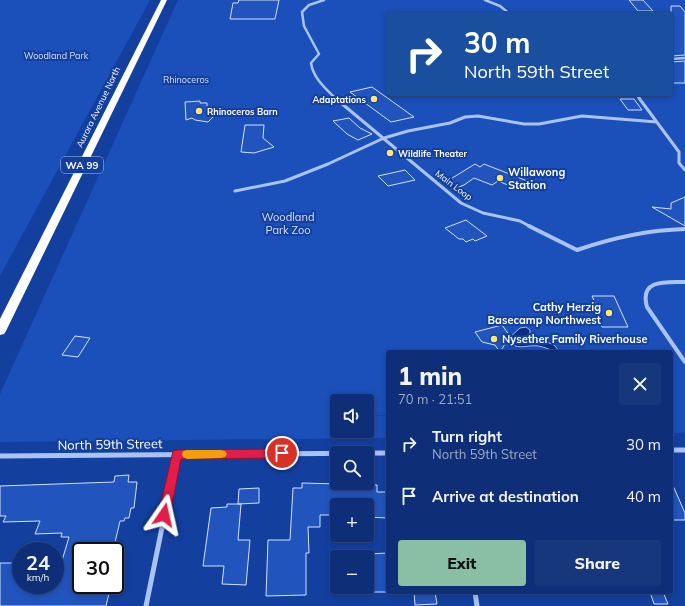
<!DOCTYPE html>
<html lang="en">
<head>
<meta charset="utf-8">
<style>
	body { margin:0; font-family:Mulish,sans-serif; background:#17377c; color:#f1f3f6; height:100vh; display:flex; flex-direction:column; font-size:15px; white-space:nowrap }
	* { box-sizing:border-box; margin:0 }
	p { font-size:13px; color:#9ba9c6 }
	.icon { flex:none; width:22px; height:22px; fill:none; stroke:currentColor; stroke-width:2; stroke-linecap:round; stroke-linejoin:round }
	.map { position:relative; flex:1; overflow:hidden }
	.drawer { position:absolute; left:386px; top:350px; width:287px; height:244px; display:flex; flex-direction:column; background:#0e2f77; border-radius:4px; box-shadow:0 2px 6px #0003,0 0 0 1px #2e4a89 }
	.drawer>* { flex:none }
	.banner { position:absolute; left:386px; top:12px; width:287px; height:84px; border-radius:4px; box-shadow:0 2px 6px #0003,0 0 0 1px #2e4a89; background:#1a4fa0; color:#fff; overflow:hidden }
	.tools { position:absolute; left:330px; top:394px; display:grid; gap:8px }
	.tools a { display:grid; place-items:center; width:44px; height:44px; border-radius:4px; background:#0e2f77; box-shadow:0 2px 6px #0003,0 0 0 1px #2e4a89; font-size:20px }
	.speed { position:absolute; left:12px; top:542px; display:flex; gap:8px; font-size:20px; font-weight:700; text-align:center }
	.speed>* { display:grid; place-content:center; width:52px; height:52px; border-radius:50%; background:#0e2f77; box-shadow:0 2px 6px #0003,0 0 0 1px #2e4a89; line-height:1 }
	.speed small { font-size:10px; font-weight:400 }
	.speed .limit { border:2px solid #111; border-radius:6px; background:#fff; color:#111 }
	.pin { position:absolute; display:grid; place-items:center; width:34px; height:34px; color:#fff; margin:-17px; border:2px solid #fff; border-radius:50%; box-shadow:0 1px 4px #0007 }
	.me { position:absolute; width:44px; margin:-22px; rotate:11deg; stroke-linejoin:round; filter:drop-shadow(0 0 3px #0008) }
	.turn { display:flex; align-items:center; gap:14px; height:84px; padding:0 12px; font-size:18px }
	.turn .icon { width:52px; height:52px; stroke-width:2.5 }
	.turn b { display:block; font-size:28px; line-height:34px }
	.round { display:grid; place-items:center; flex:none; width:42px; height:42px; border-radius:4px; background:#17377c }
	.headline { display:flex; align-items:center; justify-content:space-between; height:68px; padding:0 12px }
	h1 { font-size:24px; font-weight:800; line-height:30px }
	.cta { display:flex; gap:8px; margin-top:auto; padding:8px 12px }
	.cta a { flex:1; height:46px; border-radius:4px; background:#8abfa5; color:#111; font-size:16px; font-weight:800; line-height:46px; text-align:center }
	.cta a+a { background:#17377c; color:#f1f3f6 }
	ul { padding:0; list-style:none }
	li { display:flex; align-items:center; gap:12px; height:52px; padding:0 12px }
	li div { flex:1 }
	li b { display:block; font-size:15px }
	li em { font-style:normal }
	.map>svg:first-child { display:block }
	.green { fill:#1b4fb9; fill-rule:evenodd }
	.water { fill:#0c2e7b; stroke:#9dbbf7 }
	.building { fill:#2154bd; stroke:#d3e1fe }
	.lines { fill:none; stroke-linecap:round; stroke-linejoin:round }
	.street-far3 { stroke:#aac3f4; stroke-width:2.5 }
	.street-far2 { stroke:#aac3f4; stroke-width:3 }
	.street-far1 { stroke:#aac3f4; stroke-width:4 }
	.street { stroke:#aac3f4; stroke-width:5 }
	.highway { fill:#fff; fill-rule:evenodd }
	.route { fill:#e11d48; stroke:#92132f }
	.slow { fill:#f59e0b }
	.poi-dot { fill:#ffe76e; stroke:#133f9f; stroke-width:1.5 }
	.labels { text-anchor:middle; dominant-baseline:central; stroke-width:4; stroke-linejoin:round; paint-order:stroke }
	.far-park-label { font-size:9px; fill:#d3e1fe; stroke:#133f9f }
	.far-poi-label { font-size:9px; font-weight:bold; fill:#fff; stroke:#133f9f; text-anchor:start }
	.far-street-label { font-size:9px; fill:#fff; stroke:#133f9f }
	.shield { fill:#133f9f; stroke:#b8c5e2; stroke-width:1 }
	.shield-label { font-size:10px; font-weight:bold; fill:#fff }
	.poi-label { font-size:11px; font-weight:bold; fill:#fff; stroke:#133f9f; text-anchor:start }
	.park-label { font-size:11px; fill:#d3e1fe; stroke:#133f9f }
	.near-street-label { font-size:13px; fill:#fff; stroke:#133f9f }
</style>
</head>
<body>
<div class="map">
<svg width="685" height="606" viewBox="0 0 685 606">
	<rect width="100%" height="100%" fill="#133f9f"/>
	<path class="green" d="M0,0H150L0,276Z
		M178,0H685V432L671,434V352H388V415L367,416V401H337V431H367V416H388V438L0,442V394ZM388,14H671V94H388Z"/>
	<path class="water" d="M526,327L530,330V335L554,345L560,352C553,352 546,347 538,346C530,345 522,348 515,346L510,337L520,328Z"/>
	<path class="building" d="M239,0H279L275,19H230L233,3H238Z
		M629,0H643L653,11H638Z
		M671,6H680L685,12V55L671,56Z
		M685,61V83H671V62Z
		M372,87L414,117L391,122L350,92Z
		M620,99H634L642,110H628Z
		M200,101V103H207V110L218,112L208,122L195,120L192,118L186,120L185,102Z
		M349,118L360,128L372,134L358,140L347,134L333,121Z
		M245,125H264L263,138L274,147L254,153L241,152Z
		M475,164L480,167L484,164L530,182L520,190L498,181L492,185L474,178L464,185L457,188L449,180Z
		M405,170L415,180L388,186L378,176Z
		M685,197V226L652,207L671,209V203Z
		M466,220L487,236L475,241L473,239L466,242L463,239H459L445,228Z
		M592,296H614L628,327H602L594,310H598Z
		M502,325L510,336L500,352L495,345L482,342L475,332Z
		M75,336L90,338L78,357L62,355Z
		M129,475L128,482H137L134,508H131L129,518H125L124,521H120L113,551H81V585H111L106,606H0V563H21V585H55V577L59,564H61L69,537H61L62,533L35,534L40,521L3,522L6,516H0V486L114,482L115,476Z
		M671,481L685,513V520H671Z
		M302,483L377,485V492H386L387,518L367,517V505H337V515H320V527H308L309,553H306V595L266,596L268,540H290L293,488H302Z
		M259,488V503L238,504L239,489Z
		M227,504H241L238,540H250L246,585L222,584L224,566H203L211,508L227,507Z
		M388,553V592H367V554Z
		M414,592H435L437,604L415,605Z
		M650,592H663L668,604H654Z"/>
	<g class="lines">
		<path class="street-far3" d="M324,0L309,5L302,12L304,26L319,54L311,63C313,78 326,89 336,99
			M485,0L500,6L510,14
			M671,59L685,58
			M636,94L640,99"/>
		<path class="street-far2" d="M335,98L461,203L483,213L520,221L531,227
			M639,98L679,152V163L685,170
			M235,191L285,181L328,164L384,138L408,131L450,123L465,117L478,116L524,124H539L582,116L657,122"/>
		<path class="street-far1" d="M529,226L577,250C612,238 648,230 685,229
			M685,282C666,282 639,279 647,307L685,362"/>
		<path class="street" d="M671,450H685
			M0,456L388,453
			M475,592L477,606
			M146,606L177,454"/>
		<path class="highway" d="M161,0H167L6,331L4,334L0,335V319Z"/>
	</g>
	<path class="route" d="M282,449L286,450L288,453L286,456L282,458L181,459L170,515L169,519L164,520L160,519L158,515L173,451L177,450Z"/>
	<path class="slow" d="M187,450H221L225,451L227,454L225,457L221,458L187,459L183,457L182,454L183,451Z"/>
	<g class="poi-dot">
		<circle cx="374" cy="99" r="4"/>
		<circle cx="199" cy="111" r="4"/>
		<circle cx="390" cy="153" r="4"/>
		<circle cx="500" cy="178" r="4"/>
		<circle cx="609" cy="313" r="4"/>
		<circle cx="494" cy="339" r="4"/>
	</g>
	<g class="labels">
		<g class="far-park-label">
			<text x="56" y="55">Woodland Park</text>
			<text x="186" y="79">Rhinoceros</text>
		</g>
		<g class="far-poi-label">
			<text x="366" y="99" text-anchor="end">Adaptations</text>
			<text x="207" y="111">Rhinoceros Barn</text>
			<text x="398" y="153">Wildlife Theater</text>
		</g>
		<g class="far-street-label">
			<text transform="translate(98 107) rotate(-64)">Aurora Avenue North</text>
			<text transform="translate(454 185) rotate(37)">Main Loop</text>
		</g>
		<rect class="shield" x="61" y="157" width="42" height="16" rx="3"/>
		<g class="shield-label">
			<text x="82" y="165">WA 99</text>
		</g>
		<g class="poi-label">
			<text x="508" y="172">Willawong<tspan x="508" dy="13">Station</tspan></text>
			<text x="601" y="307" text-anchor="end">Cathy Herzig<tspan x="601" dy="13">Basecamp Northwest</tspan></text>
			<text x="502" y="339">Nysether Family Riverhouse</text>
		</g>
		<g class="park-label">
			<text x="288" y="217">Woodland<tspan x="288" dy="13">Park Zoo</tspan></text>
		</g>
		<g class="near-street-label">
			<text transform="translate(110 444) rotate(-1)">North 59th Street</text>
		</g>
	</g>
</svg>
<div class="tools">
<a><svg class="icon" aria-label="sound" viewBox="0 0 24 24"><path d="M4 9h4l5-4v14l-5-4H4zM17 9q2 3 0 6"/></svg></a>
<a><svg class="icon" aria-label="search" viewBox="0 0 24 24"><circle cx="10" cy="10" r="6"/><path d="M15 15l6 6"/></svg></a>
<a>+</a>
<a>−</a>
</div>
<div class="speed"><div>24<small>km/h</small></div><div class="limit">30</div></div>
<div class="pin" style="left:282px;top:453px;background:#d93025"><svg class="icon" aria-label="arrive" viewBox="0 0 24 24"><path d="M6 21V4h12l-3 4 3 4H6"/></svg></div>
<svg class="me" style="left:164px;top:515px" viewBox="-20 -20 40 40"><path d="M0-17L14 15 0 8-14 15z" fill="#e11d48" stroke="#fff" stroke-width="4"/></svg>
<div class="banner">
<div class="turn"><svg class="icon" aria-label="right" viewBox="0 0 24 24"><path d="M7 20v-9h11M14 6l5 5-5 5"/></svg><div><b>30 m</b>North 59th Street</div></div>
</div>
<section class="drawer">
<div class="headline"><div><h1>1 min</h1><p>70 m · 21:51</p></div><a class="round"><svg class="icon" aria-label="close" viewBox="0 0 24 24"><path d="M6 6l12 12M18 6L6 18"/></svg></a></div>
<ul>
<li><svg class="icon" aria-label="right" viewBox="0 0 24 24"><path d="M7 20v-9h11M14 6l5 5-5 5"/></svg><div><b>Turn right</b><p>North 59th Street</p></div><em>30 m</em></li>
<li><svg class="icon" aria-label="arrive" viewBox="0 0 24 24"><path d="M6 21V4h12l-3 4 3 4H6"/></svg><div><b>Arrive at destination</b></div><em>40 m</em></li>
</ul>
<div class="cta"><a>Exit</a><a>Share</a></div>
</section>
</div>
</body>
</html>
